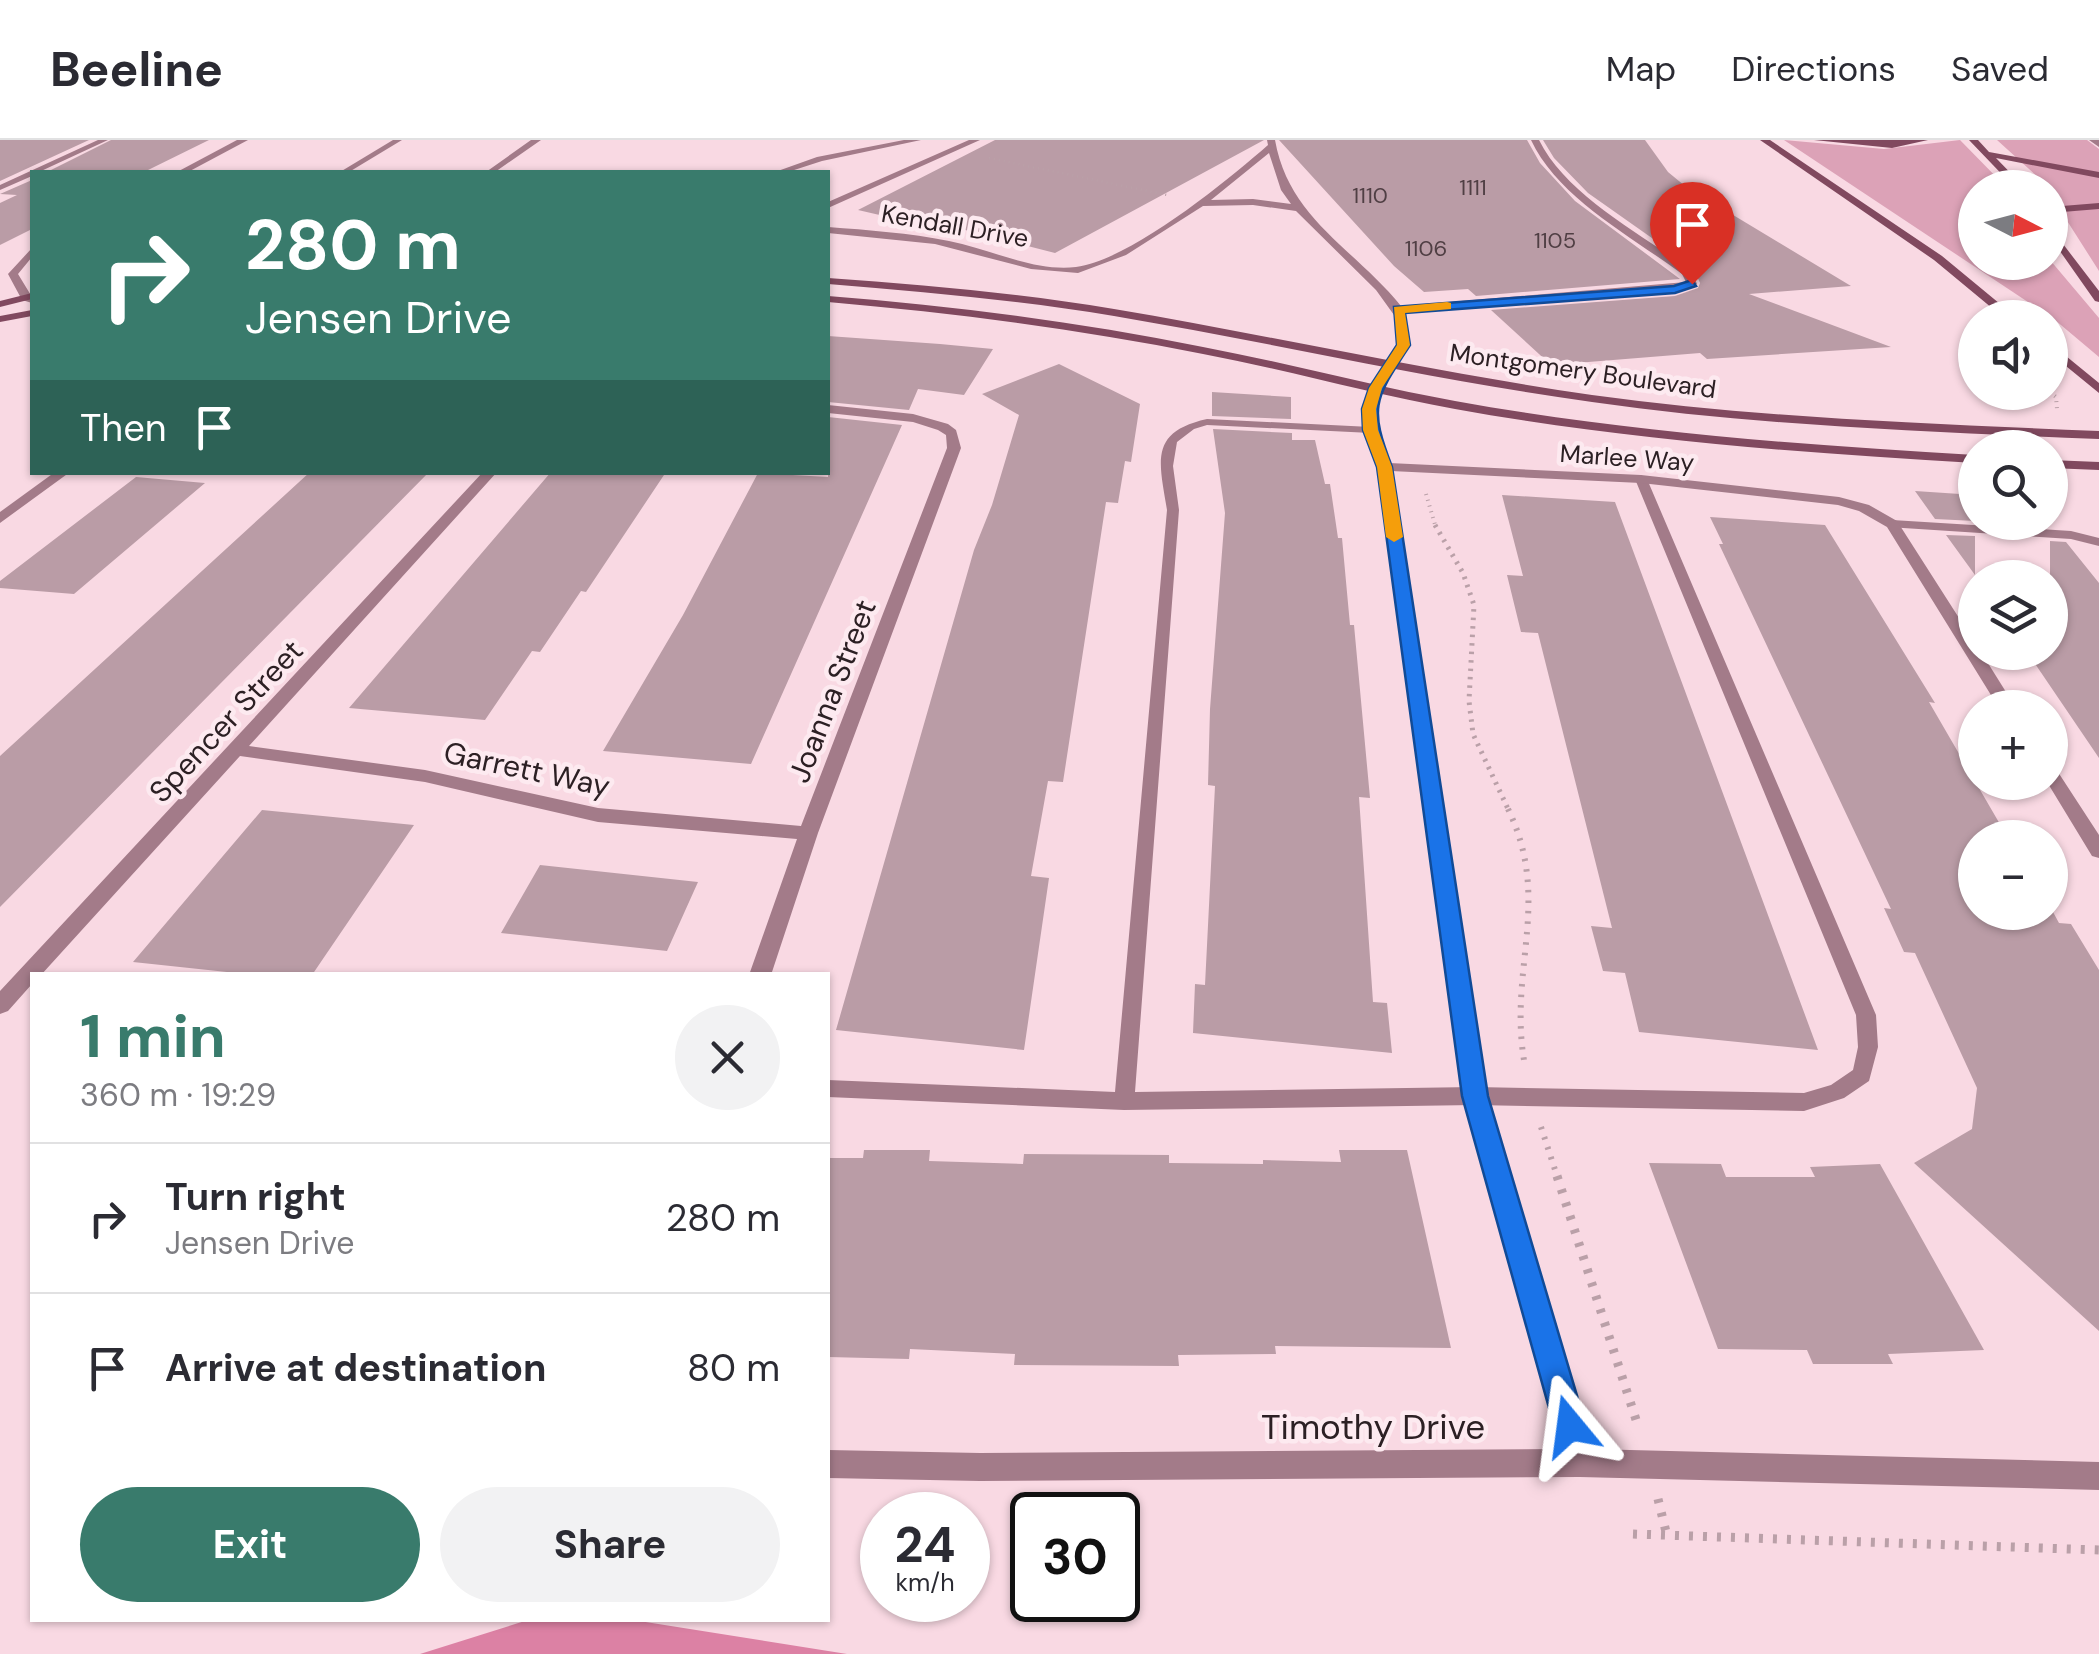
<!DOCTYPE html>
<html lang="en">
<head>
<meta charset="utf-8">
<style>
	body { margin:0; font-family:"DM Sans",sans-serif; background:#f2f2f3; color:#2b2b33; height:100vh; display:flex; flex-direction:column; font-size:38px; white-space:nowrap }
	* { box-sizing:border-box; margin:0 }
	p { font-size:32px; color:#7c7c81 }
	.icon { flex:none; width:55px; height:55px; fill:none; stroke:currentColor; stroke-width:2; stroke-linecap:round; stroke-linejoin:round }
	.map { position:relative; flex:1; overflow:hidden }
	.panel { position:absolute; left:30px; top:832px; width:800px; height:650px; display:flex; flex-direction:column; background:#fff; border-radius:0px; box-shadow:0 2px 8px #0004 }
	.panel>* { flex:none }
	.hud { position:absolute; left:30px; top:30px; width:800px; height:305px; border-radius:0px; box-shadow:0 2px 8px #0004; background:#397b6c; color:#fff; overflow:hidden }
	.needle { width:65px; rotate:96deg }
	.tools { position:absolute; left:1958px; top:30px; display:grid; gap:20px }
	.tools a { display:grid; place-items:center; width:110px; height:110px; border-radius:50%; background:#fff; box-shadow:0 2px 8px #0004; font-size:50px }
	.speed { position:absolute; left:860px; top:1352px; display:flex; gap:20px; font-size:50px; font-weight:700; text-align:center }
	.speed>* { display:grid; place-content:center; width:130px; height:130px; border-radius:50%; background:#fff; box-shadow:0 2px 8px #0004; line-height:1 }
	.speed small { font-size:25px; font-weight:400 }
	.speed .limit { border:5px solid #111; border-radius:15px; background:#fff; color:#111 }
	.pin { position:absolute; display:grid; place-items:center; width:85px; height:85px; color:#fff; margin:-102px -42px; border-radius:50% 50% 50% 0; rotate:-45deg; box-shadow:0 0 10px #0007 }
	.pin .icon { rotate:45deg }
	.me { position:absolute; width:110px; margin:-55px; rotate:344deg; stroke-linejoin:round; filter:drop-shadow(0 0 8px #0008) }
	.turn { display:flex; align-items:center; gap:35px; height:210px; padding:0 50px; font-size:45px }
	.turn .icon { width:130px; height:130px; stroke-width:2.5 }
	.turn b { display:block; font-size:70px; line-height:85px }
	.then { display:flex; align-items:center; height:95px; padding:0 50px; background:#0003; gap:20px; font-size:38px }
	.round { display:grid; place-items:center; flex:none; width:105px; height:105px; border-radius:52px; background:#f2f2f3 }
	.headline { display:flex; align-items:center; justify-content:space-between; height:170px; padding:0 50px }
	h1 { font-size:60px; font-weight:700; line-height:75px; color:#397b6c }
	.primary-button { display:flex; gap:20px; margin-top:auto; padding:20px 50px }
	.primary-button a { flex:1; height:115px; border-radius:60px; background:#397b6c; color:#fff; font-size:40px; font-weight:700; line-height:115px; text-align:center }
	.primary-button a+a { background:#f2f2f3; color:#2b2b33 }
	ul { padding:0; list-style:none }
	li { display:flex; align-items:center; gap:30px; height:150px; padding:0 50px; border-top:2px solid #e1e1e2 }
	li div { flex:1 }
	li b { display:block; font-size:38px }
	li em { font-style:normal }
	header { display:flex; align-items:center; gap:60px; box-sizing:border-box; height:140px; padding:0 50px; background:#fff; border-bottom:2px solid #e1e1e2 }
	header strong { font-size:48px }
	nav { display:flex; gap:55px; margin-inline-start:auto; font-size:35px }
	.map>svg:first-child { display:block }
	.green { fill:#dca2b7 }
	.forest { fill:#dc81a4 }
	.building { fill:#ba9ca6 }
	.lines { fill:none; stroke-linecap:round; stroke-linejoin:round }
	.path-far4 { stroke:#baa0a8; stroke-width:2.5; stroke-dasharray:1 4; stroke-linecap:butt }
	.path-far3 { stroke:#baa0a8; stroke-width:4; stroke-dasharray:1 5; stroke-linecap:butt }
	.path-far2 { stroke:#baa0a8; stroke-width:5; stroke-dasharray:2.5 6; stroke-linecap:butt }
	.path-far1 { stroke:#baa0a8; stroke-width:6; stroke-dasharray:2.5 8; stroke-linecap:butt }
	.path { stroke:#baa0a8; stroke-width:9; stroke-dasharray:4 10; stroke-linecap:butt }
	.lane { fill:#a37b89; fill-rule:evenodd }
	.street { fill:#a37b89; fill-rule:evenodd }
	.secondary { fill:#81495f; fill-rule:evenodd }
	.route { fill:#1a73e8; stroke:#114b97; stroke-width:2.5 }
	.slow { fill:#f59e0b }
	.labels { text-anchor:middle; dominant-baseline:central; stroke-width:9; stroke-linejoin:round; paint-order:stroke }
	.far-number-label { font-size:22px; fill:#503f44 }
	.far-street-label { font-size:25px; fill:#2c2024; stroke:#fdeaf0 }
	.street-label { font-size:30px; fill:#2c2024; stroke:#fdeaf0 }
	.near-street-label { font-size:35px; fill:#2c2024; stroke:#fdeaf0 }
</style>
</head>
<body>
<header>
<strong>Beeline</strong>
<nav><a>Map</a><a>Directions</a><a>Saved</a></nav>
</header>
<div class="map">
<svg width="2099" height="1514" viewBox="0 0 2099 1514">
	<rect width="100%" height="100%" fill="#f9d9e3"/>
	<path class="green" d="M1784,0L1884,9L1960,0L2006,47L1975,48V122L2050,120L2099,178V217L2055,180Z
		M1997,0H2087L2099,9V131L2050,54V48Z"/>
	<path class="forest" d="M528,1480H633L847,1514H420Z"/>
	<path class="building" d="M0,0H89L0,41Z
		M111,0H209L144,32H47Z
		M995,0H1264L1055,113L934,82L927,86L858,70Z
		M1279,0H1527L1540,23L1575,61L1680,139L1476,156L1468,149L1424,152L1394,126Z
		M1543,0H1645L1668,32L1685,46L1851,146L1749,154L1891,207L1707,219L1700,213L1551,225L1491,170L1675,156L1698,148L1700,143L1693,127L1588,53L1554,18Z
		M32,40V89L0,105V63L17,55L0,54Z
		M828,196L940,204L993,209L964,255L918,249L909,270L828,262Z
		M1059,224L1140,264L1131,322L1125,321L1118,363L1106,362L1063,642L1048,641L1031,736L1049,738L1024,910L836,890L974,410L992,365L1019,275L982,254Z
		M1212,252L1291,257V279L1212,276Z
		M828,277L902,285L751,624L603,611L683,475L758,333L828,337Z
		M1213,289L1292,293V300H1315L1325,344H1330L1338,398H1342L1350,485H1354L1370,658L1359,657L1373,862L1387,863L1392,913L1193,893L1195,844L1205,845L1215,646L1208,645L1210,569L1225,373Z
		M310,332H429L0,767V616Z
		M551,332H666L586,452L581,451L540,512L532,511L485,580L349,568Z
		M136,337L205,343L74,454L0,448V441Z
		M1915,351L1975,355V381L1935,379Z
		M1502,355L1615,362L1818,910L1639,892L1625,833L1603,831L1591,786L1612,788L1538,493L1521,492L1507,435L1523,436Z
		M1710,377L1825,385L1935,563L1929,562L2008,698H1975V772H2053L2059,783L2071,784L2099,830V1191L1914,1023L1972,989L1977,948L1915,813L1904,812L1884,768L1891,769L1719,404H1723Z
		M1946,395L1975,396V435Z
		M2050,401L2066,402L2099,443V618L2027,512H2050Z
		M262,670L414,685L312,835H255L133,822Z
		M540,725L698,742L667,811L501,793Z
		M864,1010H930L929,1021L1023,1024L1024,1014L1169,1015V1023L1263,1024V1020L1341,1022L1339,1010H1407L1451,1208L1275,1206L1276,1214L1178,1215L1179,1226L1014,1225L1015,1214L910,1209L909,1219L828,1217V1018H863Z
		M1649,1023L1721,1024L1726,1037H1815L1810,1027L1880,1024L1984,1210L1888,1214L1893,1224H1813L1807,1210L1718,1209Z"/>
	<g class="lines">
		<path class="path-far4" d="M989,18L1167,55"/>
		<path class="path-far3" d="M2050,252L2056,257L2057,269
			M1426,354L1436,388"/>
		<path class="path-far2" d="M1435,385L1463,433L1474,465L1469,561L1473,594L1509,671"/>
		<path class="path-far1" d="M1508,669C1553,762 1507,830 1525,926
			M1541,987L1558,1039"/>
		<path class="path" d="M1557,1036L1639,1289
			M1658,1359L1667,1396
			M1633,1394L2099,1410"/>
		<path class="lane" d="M98,0H108L39,32H32V36L0,50V45Z
			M393,0H402L349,32H340Z
			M1207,279L1371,287L1377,290L1371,293L1207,285L1194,289L1177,302L1173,326L1179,370L1135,952L1475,947L1804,953L1831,945L1853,930L1858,907L1856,875L1635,339L1641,335L1647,339L1876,875L1878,907L1869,941L1844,958L1804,971L1475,965L1124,970L828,957V940L1115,952L1167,370C1159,321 1149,292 1207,279Z
			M1892,380L2071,391L2099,398V406L2071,399L1888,387L1886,384Z"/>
		<path class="street" d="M237,0H248L188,32H177Z
			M531,0H541L495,32H486Z
			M904,0H921L822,21L788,32H775L817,17Z
			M969,0H980L828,68V62Z
			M1267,0H1275C1289,79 1354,108 1401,166L1686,142L1682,134C1631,96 1558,58 1531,0H1539C1566,55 1641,94 1691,130L1697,144L1675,152L1404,173C1417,221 1389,221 1379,261C1373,282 1382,304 1389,323L1641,335L1839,357L1869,365L1897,381L1975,503V512H1981L2016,568H1999L1887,387L1859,371L1838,365L1641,343L1391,331L1487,956L1590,1309L2099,1322V1350L1580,1337L980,1341L828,1338V1310L980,1313L1562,1309L1463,956L1377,327L1364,274L1370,251L1397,205L1394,175L1376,150L1296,71L1253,65L1203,66L1126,115L1078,133L1031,129L935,104L828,93V87C868,90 909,93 949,101C990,109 1034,132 1076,127C1130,120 1226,42 1268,5ZM1269,13L1281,50L1291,64L1253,59L1211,60Z
			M2089,0H2099V7Z
			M32,108V117L18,134L32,157V163L22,160L8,134Z
			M828,265L913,274L948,284L956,290L961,308L818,693L771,835H749L797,699L598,682L425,642L240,616L41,835H32V844L8,871L0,874V851L483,332H497L249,606L425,630L598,668L801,686L947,308L946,295L938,290L913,282L828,273Z
			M55,332H70L0,383V372Z
			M2050,627L2056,629L2099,695V718L2092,716L2047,642H2050Z"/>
		<path class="secondary" d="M1760,0H1770L1942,116L2017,178H2004L1934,120Z
			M1814,0H1928L1892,8Z
			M1969,0H1978L1989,12L2099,32V38L1996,18L2025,48H2015Z
			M2099,63V69L2050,73V67Z
			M2050,87L2099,151V162L2095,161L2050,97Z
			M828,138C924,145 1020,153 1114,169C1274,196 1432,232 1592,255C1760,278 1930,284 2099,291V299C1930,292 1760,286 1592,262C1432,240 1274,203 1114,176C1020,160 924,152 828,144Z
			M32,153V159L0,167V161Z
			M828,156C954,166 1079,182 1203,207C1288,223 1371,246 1455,261C1627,292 1801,305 1975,315V323C1801,313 1627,300 1455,269C1370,254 1288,230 1203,214C1079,189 954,173 828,162Z
			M32,170V176L0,182V176Z
			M2050,203L2099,243V253L2050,213Z
			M2050,320L2099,322V330L2050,328Z"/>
	</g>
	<path class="route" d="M1692,140L1696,146L1675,153L1405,173L1410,205C1375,259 1368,265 1392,327L1488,956L1586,1286L1581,1298L1570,1302L1558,1298L1554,1286L1462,956L1377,327L1363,290L1362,269L1369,248L1397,205L1394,167L1674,146Z"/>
	<path class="slow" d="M1447,162L1451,163V169L1405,173L1410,205L1382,248L1376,269L1378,290L1392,327L1403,397L1394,402L1386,397L1377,327L1363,290L1362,269L1369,248L1397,205L1394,167Z"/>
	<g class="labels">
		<g class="far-number-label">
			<text x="1473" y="47">1111</text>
			<text x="1370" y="55">1110</text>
			<text x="1555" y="100">1105</text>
			<text x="1426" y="108">1106</text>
		</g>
		<g class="far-street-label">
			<text transform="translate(955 86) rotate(10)">Kendall Drive</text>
			<text transform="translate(1583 231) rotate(8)">Montgomery Boulevard</text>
			<text transform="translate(1627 318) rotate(4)">Marlee Way</text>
		</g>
		<g class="street-label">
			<text transform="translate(832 551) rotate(-69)">Joanna Street</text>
			<text transform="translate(226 581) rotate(-47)">Spencer Street</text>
			<text transform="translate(527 629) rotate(12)">Garrett Way</text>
		</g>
		<g class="near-street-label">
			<text x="1373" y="1287">Timothy Drive</text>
		</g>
	</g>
</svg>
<div class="tools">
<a><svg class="needle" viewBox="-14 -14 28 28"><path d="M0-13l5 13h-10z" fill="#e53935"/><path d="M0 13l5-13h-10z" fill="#7c7c81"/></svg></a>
<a><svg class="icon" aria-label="sound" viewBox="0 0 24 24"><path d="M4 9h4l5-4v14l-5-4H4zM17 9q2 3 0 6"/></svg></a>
<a><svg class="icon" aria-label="search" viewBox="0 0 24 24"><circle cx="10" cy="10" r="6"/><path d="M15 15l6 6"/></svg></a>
<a><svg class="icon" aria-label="layers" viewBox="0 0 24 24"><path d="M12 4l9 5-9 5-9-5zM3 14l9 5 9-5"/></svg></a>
<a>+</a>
<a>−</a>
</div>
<div class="speed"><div>24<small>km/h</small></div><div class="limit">30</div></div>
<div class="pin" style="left:1692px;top:144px;background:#d93025"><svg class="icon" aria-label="arrive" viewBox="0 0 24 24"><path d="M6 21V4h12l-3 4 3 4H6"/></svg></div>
<svg class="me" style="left:1570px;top:1286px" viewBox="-20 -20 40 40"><path d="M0-17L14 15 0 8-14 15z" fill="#1a73e8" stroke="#fff" stroke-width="4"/></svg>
<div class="hud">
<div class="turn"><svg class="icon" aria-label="right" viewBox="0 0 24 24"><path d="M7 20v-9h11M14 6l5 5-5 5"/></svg><div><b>280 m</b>Jensen Drive</div></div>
<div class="then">Then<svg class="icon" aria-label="arrive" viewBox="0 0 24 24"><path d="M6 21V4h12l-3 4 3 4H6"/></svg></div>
</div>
<section class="panel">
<div class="headline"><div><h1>1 min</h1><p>360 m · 19:29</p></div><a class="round"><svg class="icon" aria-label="close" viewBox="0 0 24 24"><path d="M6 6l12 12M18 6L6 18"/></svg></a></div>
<ul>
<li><svg class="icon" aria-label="right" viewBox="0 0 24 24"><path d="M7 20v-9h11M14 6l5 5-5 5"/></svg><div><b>Turn right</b><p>Jensen Drive</p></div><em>280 m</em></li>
<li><svg class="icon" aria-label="arrive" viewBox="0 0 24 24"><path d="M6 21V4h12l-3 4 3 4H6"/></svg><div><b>Arrive at destination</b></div><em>80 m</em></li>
</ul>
<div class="primary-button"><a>Exit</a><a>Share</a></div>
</section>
</div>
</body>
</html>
